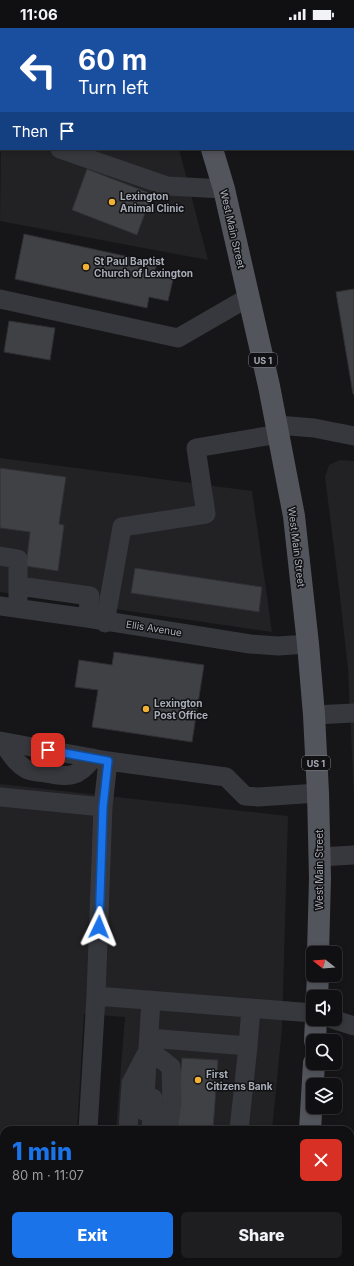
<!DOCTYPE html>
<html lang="en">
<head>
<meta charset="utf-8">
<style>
	body { margin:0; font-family:Inter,sans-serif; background:#1e1e20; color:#f1f3f6; height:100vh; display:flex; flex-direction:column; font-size:15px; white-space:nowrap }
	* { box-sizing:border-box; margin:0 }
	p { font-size:13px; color:#9c9d9f }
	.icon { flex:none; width:22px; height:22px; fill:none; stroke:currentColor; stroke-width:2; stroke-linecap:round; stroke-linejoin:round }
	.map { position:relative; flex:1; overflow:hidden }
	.side { position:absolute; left:0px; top:1098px; width:354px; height:140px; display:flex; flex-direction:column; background:#101012; border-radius:12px 12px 0 0; box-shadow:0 2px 6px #0003,0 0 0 1px #303032 }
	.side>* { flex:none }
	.guide { position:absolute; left:0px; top:0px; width:354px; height:122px; box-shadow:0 2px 6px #0003,0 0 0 1px #303032; background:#1a4fa0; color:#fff; overflow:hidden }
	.needle { width:26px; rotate:287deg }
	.controls { position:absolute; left:306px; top:918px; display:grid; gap:8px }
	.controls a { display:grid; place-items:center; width:36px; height:36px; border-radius:6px; background:#101012; box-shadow:0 2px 6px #0003,0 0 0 1px #303032; font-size:20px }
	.pin { position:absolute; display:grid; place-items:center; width:34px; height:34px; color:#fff; margin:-17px; border-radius:8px; box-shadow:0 2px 6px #0006 }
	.me { position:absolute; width:44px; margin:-22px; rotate:2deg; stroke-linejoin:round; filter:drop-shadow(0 0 3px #0008) }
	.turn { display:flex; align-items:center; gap:14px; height:84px; padding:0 12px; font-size:18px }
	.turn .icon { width:52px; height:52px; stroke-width:2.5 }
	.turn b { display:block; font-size:28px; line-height:34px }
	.then { display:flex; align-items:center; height:38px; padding:0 12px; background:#0003; gap:8px; font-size:15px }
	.round { display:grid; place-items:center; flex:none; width:42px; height:42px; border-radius:6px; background:#1e1e20 }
	.summary { display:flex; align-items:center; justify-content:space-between; height:68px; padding:0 12px }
	h1 { font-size:24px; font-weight:800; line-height:30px; color:#1a73e8 }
	.primary-button { display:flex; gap:8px; margin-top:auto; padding:8px 12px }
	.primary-button a { flex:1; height:46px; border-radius:6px; background:#1a73e8; color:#fff; font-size:16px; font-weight:800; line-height:46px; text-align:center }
	.primary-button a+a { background:#1e1e20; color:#f1f3f6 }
	.status { display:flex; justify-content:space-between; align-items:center; height:28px; padding:0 20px; background:#101012; direction:ltr }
	.status svg { height:11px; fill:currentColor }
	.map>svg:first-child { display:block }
	.built { fill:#222225 }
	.building { fill:#404145; stroke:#303034 }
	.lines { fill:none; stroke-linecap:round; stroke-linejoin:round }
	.minor { stroke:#37383d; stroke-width:19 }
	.major { stroke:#53555c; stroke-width:22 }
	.route-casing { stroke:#114b97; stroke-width:10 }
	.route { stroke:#1a73e8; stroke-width:7 }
	.poi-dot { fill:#f2b134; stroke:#111113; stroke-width:1.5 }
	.labels { text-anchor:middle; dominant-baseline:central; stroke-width:3; stroke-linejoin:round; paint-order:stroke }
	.shield { fill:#111113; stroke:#7b7e86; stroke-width:1 }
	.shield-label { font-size:9px; font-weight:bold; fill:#a8adb8 }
	.poi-label { font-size:10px; font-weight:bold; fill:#a8adb8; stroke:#111113; text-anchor:start }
	.street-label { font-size:10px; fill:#a8adb8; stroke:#111113 }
</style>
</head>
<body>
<div class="status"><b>11:06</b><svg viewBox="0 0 49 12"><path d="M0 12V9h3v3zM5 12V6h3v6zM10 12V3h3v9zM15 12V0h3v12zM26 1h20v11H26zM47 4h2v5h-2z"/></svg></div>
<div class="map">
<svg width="354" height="1238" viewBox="0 0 354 1238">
	<rect width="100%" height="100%" fill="#161618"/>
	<path class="built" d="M1,115V121H179L208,232L0,193Z
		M0,430L252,463L272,604L0,564Z
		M340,432L354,433V770L348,641L339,560L325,449L329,437Z
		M0,756L288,788L282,1000L272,1102H116L125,989L84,986L77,1102H4V1234H265L264,1238H0Z"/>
	<path class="building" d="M87,141L152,166L137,207L72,182Z
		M24,206L157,235L155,243L174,247L168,273L149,269L147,280L15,251Z
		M354,261V366H353L336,264Z
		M9,293L55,300L50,332L4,324Z
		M0,440L66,449L59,496L64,497L58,543L26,538L30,504L0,500Z
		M135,540L262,559L259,584L131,565Z
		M114,624L204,637L192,714L92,699L98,662L75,659L79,632L112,637Z
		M182,1030L218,1032L213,1102H175Z"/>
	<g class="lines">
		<path class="minor" d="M45,1L47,0
			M160,1L162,0
			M0,82L1,83
			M60,121L167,158L224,161
			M0,271L178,310L249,269
			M277,397L314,400L354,408
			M0,528L18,531V571
			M19,558L90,568L87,590
			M0,578L87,590L250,616L278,618L308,616
			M105,595L122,499L206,486L196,420L279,406
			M314,687L354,685
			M0,713L108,733L226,749L245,768L258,769L318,765
			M2,714C9,723 15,735 26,741C31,744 39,744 45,745C68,749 78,751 93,730
			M0,769L103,779L96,968L313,985
			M103,779L108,733
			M319,829L354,827
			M332,991L354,998
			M149,1010L248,1018L239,1102
			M248,1018L251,980
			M148,1021L171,1039L172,1075L168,1102
			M144,1083L151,972
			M88,1102L96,968
			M128,1102L131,1055L145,1028
			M151,1102L153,1070
			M0,1138L4,1139
			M350,1220L354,1221
			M221,1234L233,1238
			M116,1238L117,1234
			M159,1238L160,1234"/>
		<path class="major" d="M177,0V1
			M212,121L224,161L269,358L294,488L308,616L314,687L318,765L320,850L318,925
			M317,969L318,947
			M315,1013L316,991
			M310,1102L314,1035
			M297,1238V1234"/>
	</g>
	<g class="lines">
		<g class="route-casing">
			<path id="route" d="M48,722L108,733L103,779L99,899"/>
		</g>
		<use href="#route" class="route"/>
	</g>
	<g class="poi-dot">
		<circle cx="112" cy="174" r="4"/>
		<circle cx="86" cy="239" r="4"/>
		<circle cx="146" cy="681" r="4"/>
		<circle cx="198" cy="1052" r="4"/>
	</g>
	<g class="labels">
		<g class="shield">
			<rect x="249" y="325" width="28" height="14" rx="3"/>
			<rect x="302" y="728" width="28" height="14" rx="3"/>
		</g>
		<g class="shield-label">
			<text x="263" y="332">US 1</text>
			<text x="316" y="735">US 1</text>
		</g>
		<g class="poi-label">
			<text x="120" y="168">Lexington<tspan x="120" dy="12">Animal Clinic</tspan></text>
			<text x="94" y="233">St Paul Baptist<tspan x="94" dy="12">Church of Lexington</tspan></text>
			<text x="154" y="675">Lexington<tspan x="154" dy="12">Post Office</tspan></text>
			<text x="206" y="1046">First<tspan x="206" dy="12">Citizens Bank</tspan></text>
		</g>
		<g class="street-label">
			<text transform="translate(233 201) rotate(77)">West Main Street</text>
			<text transform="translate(297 519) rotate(83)">West Main Street</text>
			<text transform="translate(154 600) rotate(9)">Ellis Avenue</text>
			<text transform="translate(319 842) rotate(-90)">West Main Street</text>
		</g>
	</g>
</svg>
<div class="controls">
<a><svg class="needle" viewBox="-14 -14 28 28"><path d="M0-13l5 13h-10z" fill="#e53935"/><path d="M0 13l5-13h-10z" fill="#9c9d9f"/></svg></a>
<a><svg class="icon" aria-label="sound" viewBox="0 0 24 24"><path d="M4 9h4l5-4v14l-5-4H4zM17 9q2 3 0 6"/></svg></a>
<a><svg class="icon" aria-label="search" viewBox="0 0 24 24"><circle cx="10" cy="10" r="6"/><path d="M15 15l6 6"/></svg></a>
<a><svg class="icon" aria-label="layers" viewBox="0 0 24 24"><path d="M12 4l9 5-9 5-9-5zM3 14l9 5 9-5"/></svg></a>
</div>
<div class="pin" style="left:48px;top:722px;background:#d93025"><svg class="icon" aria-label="arrive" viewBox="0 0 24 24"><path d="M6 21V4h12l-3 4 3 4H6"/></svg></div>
<svg class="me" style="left:99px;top:899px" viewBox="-20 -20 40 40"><path d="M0-17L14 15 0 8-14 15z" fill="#1a73e8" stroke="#fff" stroke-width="4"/></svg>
<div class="guide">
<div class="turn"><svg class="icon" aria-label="left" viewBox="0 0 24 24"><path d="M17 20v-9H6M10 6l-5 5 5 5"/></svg><div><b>60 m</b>Turn left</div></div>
<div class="then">Then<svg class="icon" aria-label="arrive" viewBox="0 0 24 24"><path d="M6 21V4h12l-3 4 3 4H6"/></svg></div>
</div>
<section class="side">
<div class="summary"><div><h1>1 min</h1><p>80 m · 11:07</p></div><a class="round" style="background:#d93025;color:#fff"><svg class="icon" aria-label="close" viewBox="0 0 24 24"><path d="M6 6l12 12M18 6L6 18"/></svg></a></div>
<div class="primary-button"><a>Exit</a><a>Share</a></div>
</section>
</div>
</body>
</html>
